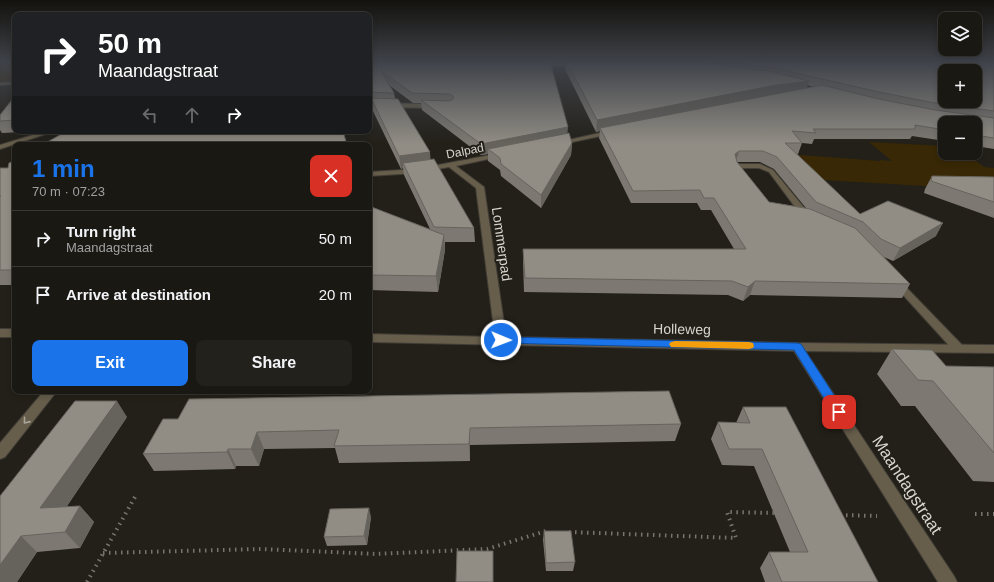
<!DOCTYPE html>
<html lang="en">
<head>
<meta charset="utf-8">
<style>
	body { margin:0; font-family:Arial,sans-serif; background:#23211c; color:#f1f3f6; height:100vh; display:flex; flex-direction:column; font-size:15px; white-space:nowrap }
	* { box-sizing:border-box; margin:0 }
	p { font-size:13px; color:#9fa0a0 }
	.icon { flex:none; width:22px; height:22px; fill:none; stroke:currentColor; stroke-width:2; stroke-linecap:round; stroke-linejoin:round }
	.map { position:relative; flex:1; overflow:hidden }
	.side { position:absolute; left:12px; top:142px; width:360px; height:252px; display:flex; flex-direction:column; background:#1a1813; border-radius:8px; box-shadow:0 2px 6px #0003,0 0 0 1px #383733 }
	.side>* { flex:none }
	.hud { position:absolute; left:12px; top:12px; width:360px; height:122px; border-radius:8px; box-shadow:0 2px 6px #0003,0 0 0 1px #383733; background:#202124; color:#fff; overflow:hidden }
	.tools { position:absolute; left:938px; top:12px; display:grid; gap:8px }
	.tools a { display:grid; place-items:center; width:44px; height:44px; border-radius:8px; background:#1a1813; box-shadow:0 2px 6px #0003,0 0 0 1px #383733; font-size:20px }
	.pin { position:absolute; display:grid; place-items:center; width:34px; height:34px; color:#fff; margin:-17px; border-radius:8px; box-shadow:0 2px 6px #0006 }
	.me { position:absolute; width:44px; margin:-22px; rotate:91deg; stroke-linejoin:round; filter:drop-shadow(0 0 3px #0008) }
	.turn { display:flex; align-items:center; gap:14px; height:84px; padding:0 20px; font-size:18px }
	.turn .icon { width:52px; height:52px; stroke-width:2.5 }
	.turn b { display:block; font-size:28px; line-height:34px }
	.lanes { display:flex; align-items:center; height:38px; padding:0 20px; background:#0003; justify-content:center; gap:20px; direction:ltr }
	.lanes .off { opacity:.35 }
	.round { display:grid; place-items:center; flex:none; width:42px; height:42px; border-radius:8px; background:#23211c }
	.summary { display:flex; align-items:center; justify-content:space-between; height:68px; padding:0 20px }
	h1 { font-size:24px; font-weight:600; line-height:30px; color:#1a73e8 }
	.primary-button { display:flex; gap:8px; margin-top:auto; padding:8px 20px }
	.primary-button a { flex:1; height:46px; border-radius:8px; background:#1a73e8; color:#fff; font-size:16px; font-weight:600; line-height:46px; text-align:center }
	.primary-button a+a { background:#23211c; color:#f1f3f6 }
	ul { padding:0; list-style:none }
	li { display:flex; align-items:center; gap:12px; height:56px; padding:0 20px; border-top:1px solid #383733 }
	li div { flex:1 }
	li b { display:block; font-size:15px }
	li em { font-style:normal }
	.map>svg:first-child { display:block }
	.green { fill:#382805 }
	.lines { fill:none; stroke-linecap:round; stroke-linejoin:round }
	.service-casing { stroke:#403d36; stroke-width:2 }
	.minor-casing { stroke:#403d36; stroke-width:2 }
	.path { stroke:#78756f; stroke-width:4; stroke-dasharray:1.5 4.5; stroke-linecap:butt }
	.service { fill:#665d4b; fill-rule:evenodd }
	.minor { fill:#665d4b; fill-rule:evenodd }
	.wall { fill:#7d7972; fill-rule:evenodd }
	.shaded-wall { fill:#66635d }
	.building { fill:#918d85; stroke:#66635d; fill-rule:evenodd }
	.oneway { stroke:#aaa59b }
	.route { fill:#1a73e8; stroke:#114b97 }
	.slow { fill:#f59e0b }
	.labels { text-anchor:middle; dominant-baseline:central; stroke-width:4; stroke-linejoin:round; paint-order:stroke }
	.far-street-label { font-size:12px; fill:#d8d5d1; stroke:#232019 }
	.street-label { font-size:14px; fill:#d8d5d1; stroke:#232019 }
	.near-street-label { font-size:17px; fill:#d8d5d1; stroke:#232019 }
</style>
</head>
<body>
<div class="map">
<svg width="994" height="582" viewBox="0 0 994 582">
	<rect width="100%" height="100%" fill="#232019"/>
	<path class="green" d="M7,62H15V78L12,81L0,82V70Z
		M869,142L945,146V153H966L984,167L994,168V190L806,179L788,154L880,161V160L892,161Z"/>
	<g class="lines">
		<g class="service-casing">
			<path id="service" d="M15,82V84L0,85V83Z
				M760,164L773,170L810,215V219H804L769,172L759,168H740L743,174L739,176L735,174L733,166L736,164Z
				M897,280L900,281L963,346L965,349L963,352H955L894,285L892,283Z"/>
		</g>
		<g class="minor-casing">
			<path id="minor" d="M538,64H578L580,65L578,66H540Z
				M369,103L435,104L438,106L435,108L369,107Z
				M613,130L615,131V133L558,145L555,143Z
				M46,131H55L0,149V145Z
				M501,153L504,155L503,156L456,166L484,187L506,337L797,343L994,345V353L805,351L954,576L957,582H938L794,351L369,342V334L495,337L476,188L449,167L417,173L369,176V172L417,169Z
				M0,329H15V337H0Z
				M44,391H57L5,457L0,459V443Z"/>
		</g>
		<path class="path" d="M975,514H994
			M840,515L877,516
			M569,532L736,538L727,512L777,513
			M103,553L261,549L376,554L487,549L546,531
			M87,582L135,497"/>
		<use href="#service" class="service"/>
		<use href="#minor" class="minor"/>
	</g>
	<path class="wall" d="M369,62H994V149L975,146V123H945V141L912,136L910,139H814L812,144L802,143L798,154H797L860,214L936,236L893,261L884,257L910,284L902,298L750,295L743,301L728,295L524,292L523,262V249H734L711,210H701L697,203H631L599,138L600,131L596,132L565,69L566,64H553L552,69H551L567,134L572,143L571,155L541,208L501,176L500,170L488,161V154L481,155L422,110L421,103H413L389,85L394,93L395,98L430,159L474,228L475,242H445V250L438,292L369,290V206L430,229L404,175L403,168L401,169L372,109L371,102H369ZM807,85L814,87L806,88ZM737,162H760L774,169L806,208L769,202Z
		M15,96V131H41L2,133L0,130V115Z
		M15,160V285H0V168H8Z
		M932,176L994,177V218L924,193L925,189Z
		M892,349L946,366L994,367V482L973,481L915,406H901L877,374Z
		M743,407L878,582H765L760,568L769,552H790L754,466L722,465L711,439L718,422L736,423Z
		M127,417L67,506H80L94,522L80,548L37,552L17,582H0V496Z
		M163,419L681,424L675,441L470,445V461L339,463L335,448L264,449L259,466H236L235,469L154,471L143,454Z
		M371,517L367,545L327,546L324,537Z
		M544,531L575,562L573,571H546L543,540Z"/>
	<path class="shaded-wall" d="M549,62H553L552,69L549,70Z
		M809,81L806,91L600,128V131L596,132L597,120L776,85Z
		M568,127L567,138L488,149V154L481,155V144Z
		M572,143L571,155L541,208V195Z
		M739,151L736,162L735,154Z
		M430,152L431,165L403,163V168L401,169L399,156Z
		M943,223L936,236L893,261L900,248Z
		M444,235L445,250L438,292L436,276Z
		M755,281L750,295L743,301L748,287Z
		M117,401L127,417L55,524L40,508Z
		M470,428V461L469,444Z
		M257,432L264,449L259,466L251,449Z
		M228,449L236,466L235,469L227,452Z
		M80,506L94,522L80,548L65,532Z
		M369,508L371,517L367,545L364,536Z
		M21,536L37,552L17,582H0V565Z"/>
	<path class="building" d="M369,62H550L568,127L481,144L421,100L449,101L453,99V96L450,94L412,93L381,71L394,93L369,92Z
		M567,62H703L774,72L809,81L776,85L597,120Z
		M731,62H994V111L935,103L879,92L774,68ZM945,71H975V101H945Z
		M822,85L879,99L935,110L994,118V138L975,135V123H945V130L915,125V129H813L816,133L792,131L802,143H785L860,214L888,201L943,223L900,248L881,239L863,222L816,202L777,157L763,151H739L735,154L737,162L769,202L810,209L855,228L910,284L755,281L748,287L732,281L525,278L523,249H746L714,198H704L700,190L633,191L600,128Z
		M15,96V120L0,121V115Z
		M371,98L398,99L430,152L399,156Z
		M67,131H343L347,145H42Z
		M569,133L572,143L541,195L501,164L500,158L488,149Z
		M434,159L474,228L434,227L403,163Z
		M15,160V270H0V196H1H0V168H8L9,163Z
		M932,176L994,177V202L931,181Z
		M369,206L444,235L436,276L369,275Z
		M892,349L932,350L946,366L994,367V453L933,381L918,380Z
		M669,391L681,424L470,428L469,444L334,446L339,430L257,432L251,449H228L227,452L143,454L163,419H178L189,399Z
		M75,401H117L40,508L80,506L65,532L21,536L0,565V496Z
		M743,407H786L878,582H782L769,552H808L762,449H729L718,422L750,423Z
		M369,508L364,536L324,537L330,509Z
		M544,531H571L575,562L546,563Z
		M457,551H493V582H456Z"/>
	<defs><path id="oneway-chevron" d="M-2-3.5L2.5 0L-2 3.5" fill="none" stroke-width="1.6" stroke-linecap="round" stroke-linejoin="round"/></defs>
	<use class="oneway" href="#oneway-chevron" transform="translate(26 421) rotate(129)"/>
	<linearGradient id="sky" x2="0" y2="1"><stop stop-color="#13120e"/><stop offset="0.43" stop-color="#3f4249"/><stop offset="1" stop-color="#3f4249" stop-opacity="0"/></linearGradient>
	<rect width="994" height="144" fill="url(#sky)"/>
	<path class="route" d="M501,337L797,343L801,344L845,412L843,416L839,417L835,416L794,350L498,343L496,340Z"/>
	<path class="slow" d="M675,341L749,342L753,343L754,346L753,348L749,349L671,347L669,344L671,342Z"/>
	<g class="labels">
		<g class="far-street-label">
			<text transform="translate(465 151) rotate(-11)">Dalpad</text>
		</g>
		<g class="street-label">
			<text transform="translate(502 244) rotate(82)">Lommerpad</text>
			<text transform="translate(682 329) rotate(1)">Holleweg</text>
		</g>
		<g class="near-street-label">
			<text transform="translate(907 485) rotate(57)">Maandagstraat</text>
		</g>
	</g>
</svg>
<div class="tools">
<a><svg class="icon" aria-label="layers" viewBox="0 0 24 24"><path d="M12 4l9 5-9 5-9-5zM3 14l9 5 9-5"/></svg></a>
<a>+</a>
<a>−</a>
</div>
<div class="pin" style="left:839px;top:412px;background:#d93025"><svg class="icon" aria-label="arrive" viewBox="0 0 24 24"><path d="M6 21V4h12l-3 4 3 4H6"/></svg></div>
<svg class="me" style="left:501px;top:340px" viewBox="-20 -20 40 40"><circle r="17" fill="#1a73e8" stroke="#fff" stroke-width="3"/><path d="M0-11L8 9 0 5-8 9z" fill="#fff"/></svg>
<div class="hud">
<div class="turn"><svg class="icon" aria-label="right" viewBox="0 0 24 24"><path d="M7 20v-9h11M14 6l5 5-5 5"/></svg><div><b>50 m</b>Maandagstraat</div></div>
<div class="lanes"><svg class="icon off" aria-label="left" viewBox="0 0 24 24"><path d="M17 20v-9H6M10 6l-5 5 5 5"/></svg><svg class="icon off" aria-label="ahead" viewBox="0 0 24 24"><path d="M12 20V5M6 11l6-6 6 6"/></svg><svg class="icon" aria-label="right" viewBox="0 0 24 24"><path d="M7 20v-9h11M14 6l5 5-5 5"/></svg></div>
</div>
<section class="side">
<div class="summary"><div><h1>1 min</h1><p>70 m · 07:23</p></div><a class="round" style="background:#d93025;color:#fff"><svg class="icon" aria-label="close" viewBox="0 0 24 24"><path d="M6 6l12 12M18 6L6 18"/></svg></a></div>
<ul>
<li><svg class="icon" aria-label="right" viewBox="0 0 24 24"><path d="M7 20v-9h11M14 6l5 5-5 5"/></svg><div><b>Turn right</b><p>Maandagstraat</p></div><em>50 m</em></li>
<li><svg class="icon" aria-label="arrive" viewBox="0 0 24 24"><path d="M6 21V4h12l-3 4 3 4H6"/></svg><div><b>Arrive at destination</b></div><em>20 m</em></li>
</ul>
<div class="primary-button"><a>Exit</a><a>Share</a></div>
</section>
</div>
</body>
</html>
